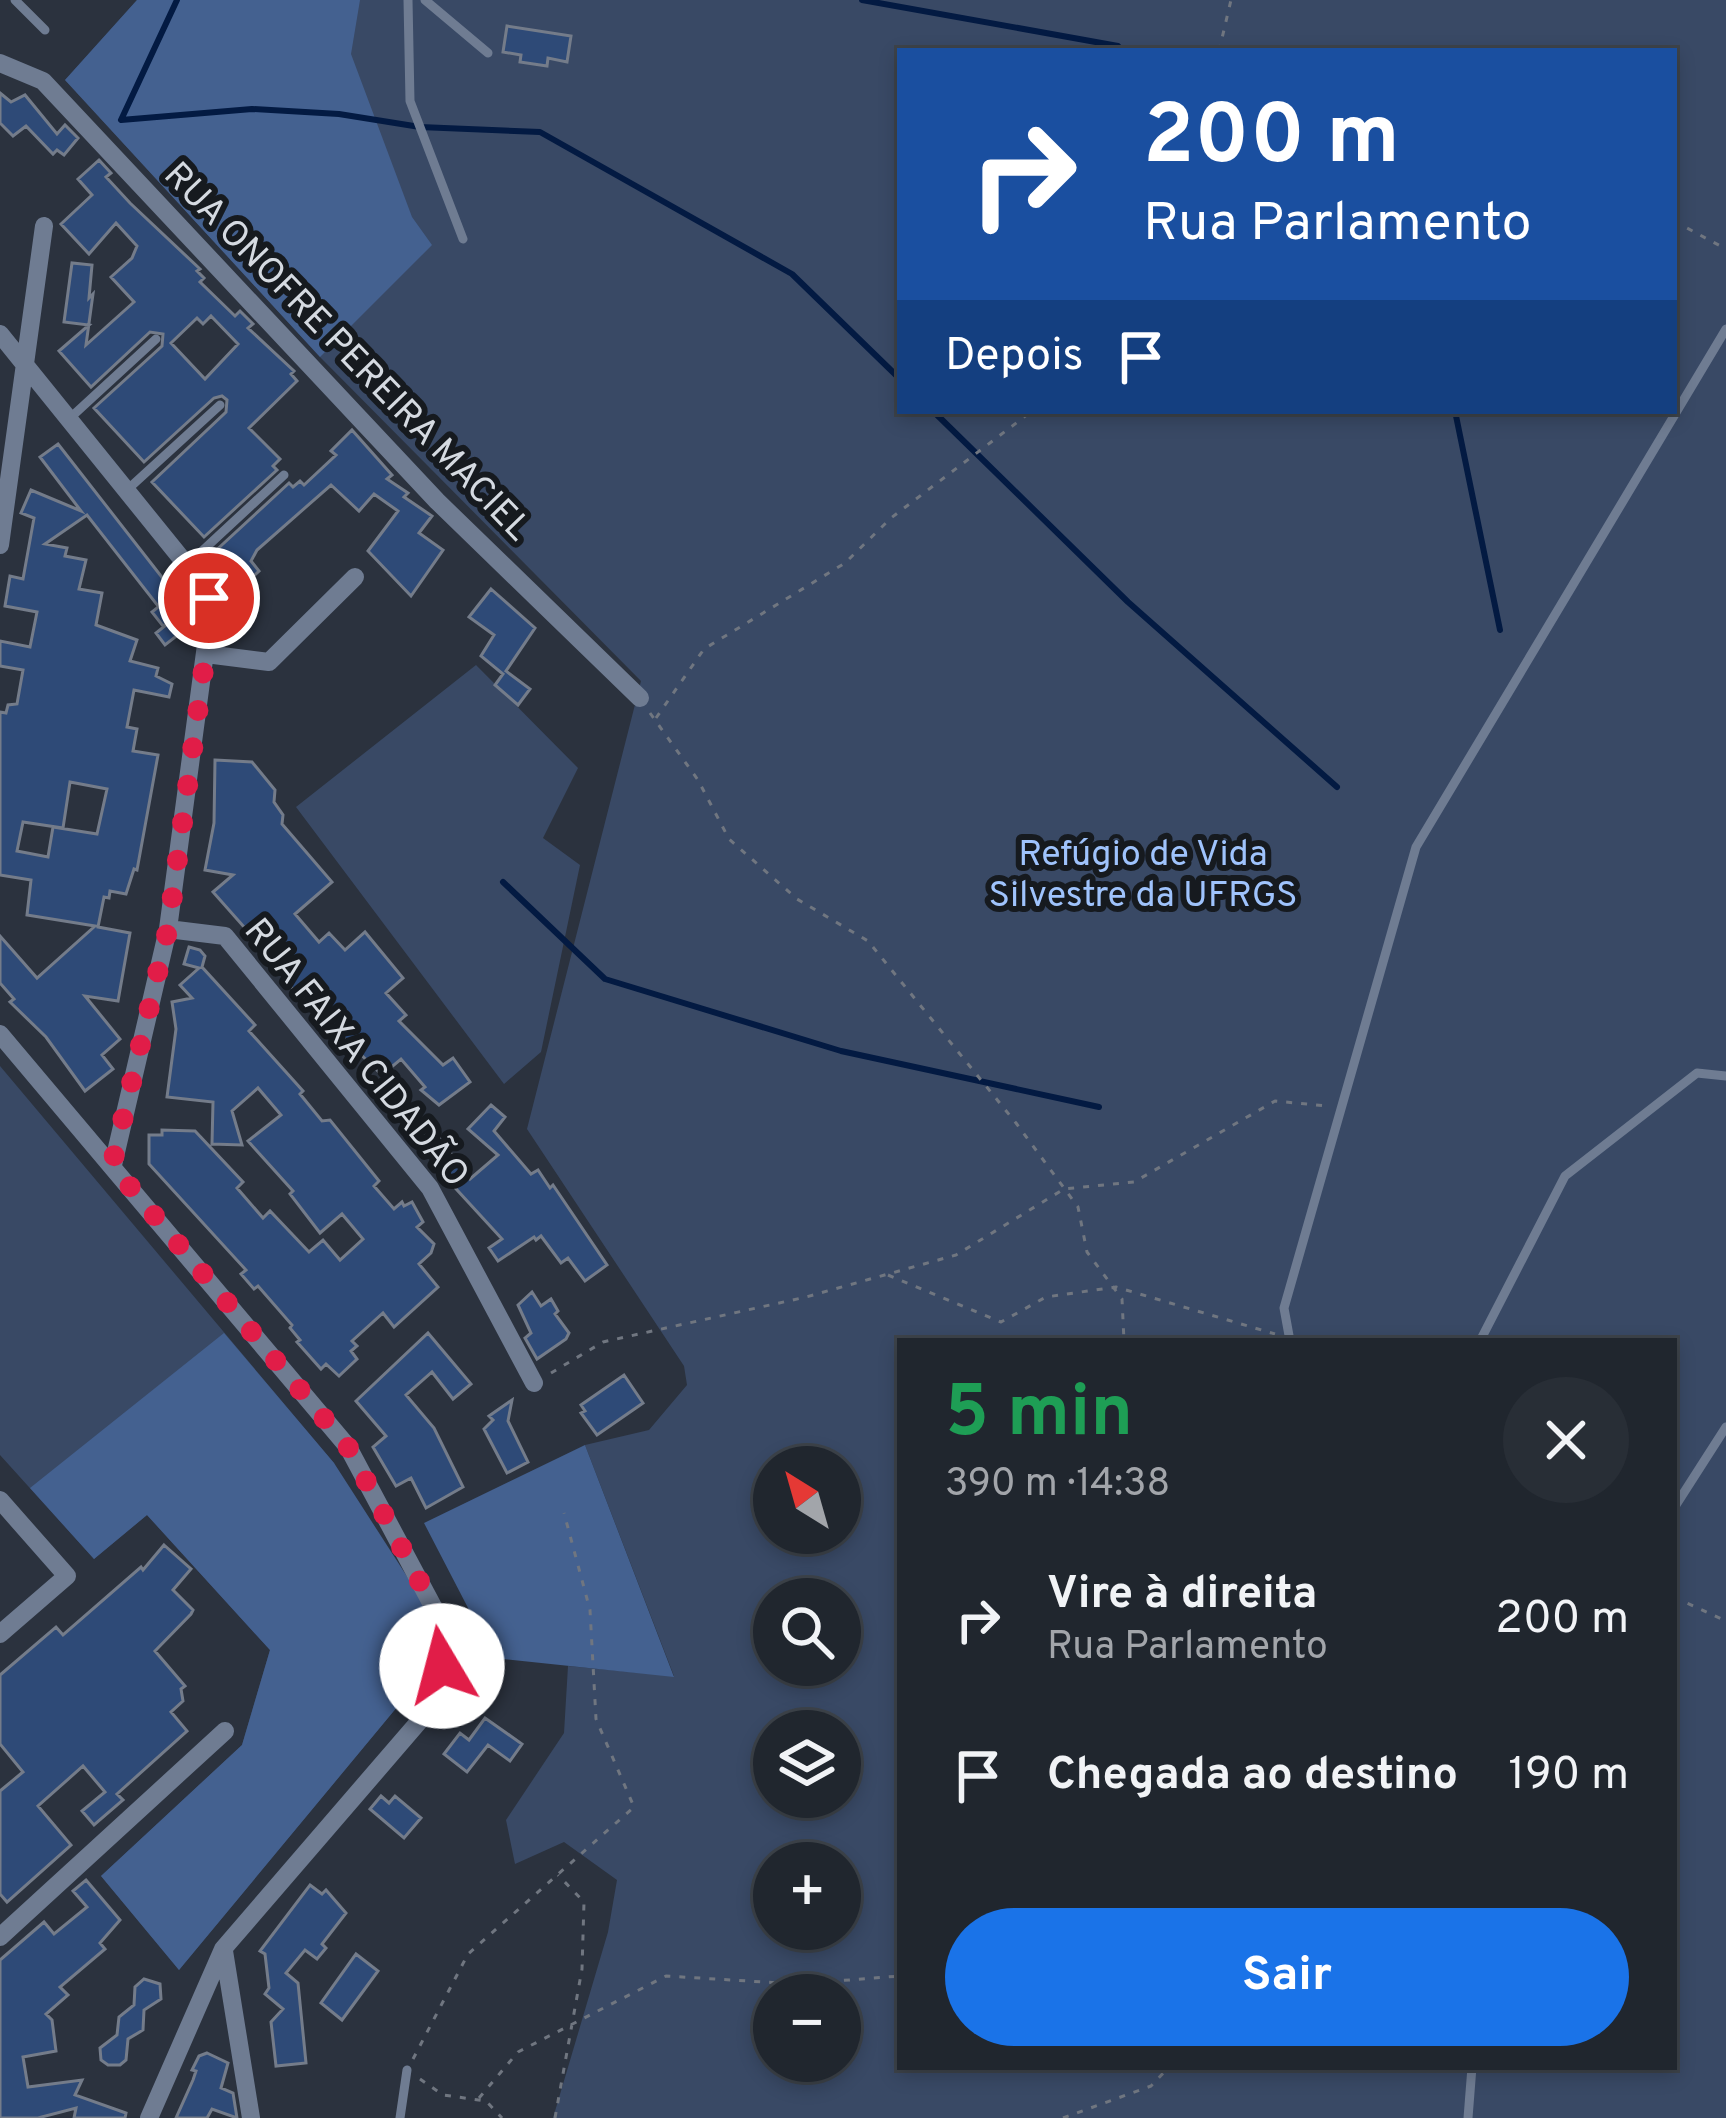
<!DOCTYPE html>
<html lang="pt">
<head>
<meta charset="utf-8">
<style>
	body { margin:0; font-family:Overpass,sans-serif; background:#282e36; color:#f1f3f6; height:100vh; display:flex; flex-direction:column; font-size:45px; white-space:nowrap }
	* { box-sizing:border-box; margin:0 }
	p { font-size:39px; color:#a2a5aa }
	.icon { flex:none; width:66px; height:66px; fill:none; stroke:currentColor; stroke-width:2; stroke-linecap:round; stroke-linejoin:round }
	.map { position:relative; flex:1; overflow:hidden }
	.drawer { position:absolute; left:897px; top:1338px; width:780px; height:732px; display:flex; flex-direction:column; background:#20262e; border-radius:0px; box-shadow:0 6px 18px #0003,0 0 0 3px #3d434a }
	.drawer>* { flex:none }
	.banner { position:absolute; left:897px; top:48px; width:780px; height:366px; border-radius:0px; box-shadow:0 6px 18px #0003,0 0 0 3px #3d434a; background:#1a4fa0; color:#fff; overflow:hidden }
	.needle { width:78px; rotate:323deg }
	.buttons { position:absolute; left:753px; top:1446px; display:grid; gap:24px }
	.buttons a { display:grid; place-items:center; width:108px; height:108px; border-radius:50%; background:#20262e; box-shadow:0 6px 18px #0003,0 0 0 3px #3d434a; font-size:60px }
	.pin { position:absolute; display:grid; place-items:center; width:102px; height:102px; color:#fff; margin:-51px; border:6px solid #fff; border-radius:50%; box-shadow:0 3px 12px #0007 }
	.me { position:absolute; width:132px; margin:-66px; rotate:352deg; stroke-linejoin:round; filter:drop-shadow(0 0 9px #0008) }
	.turn { display:flex; align-items:center; gap:42px; height:252px; padding:0 48px; font-size:54px }
	.turn .icon { width:156px; height:156px; stroke-width:2.5 }
	.turn b { display:block; font-size:84px; line-height:102px }
	.then { display:flex; align-items:center; height:114px; padding:0 48px; background:#0003; gap:24px; font-size:45px }
	.round { display:grid; place-items:center; flex:none; width:126px; height:126px; border-radius:63px; background:#282e36 }
	.head { display:flex; align-items:center; justify-content:space-between; height:204px; padding:0 48px }
	h1 { font-size:72px; font-weight:700; line-height:90px; color:#1e9e55 }
	.action { display:flex; gap:24px; margin-top:auto; padding:24px 48px }
	.action a { flex:1; height:138px; border-radius:72px; background:#1a73e8; color:#fff; font-size:48px; font-weight:700; line-height:138px; text-align:center }
	ul { padding:0; list-style:none }
	li { display:flex; align-items:center; gap:36px; height:156px; padding:0 48px }
	li div { flex:1 }
	li b { display:block; font-size:45px }
	li em { font-style:normal }
	.map>svg:first-child { display:block }
	.green { fill:#394965; fill-rule:evenodd }
	.forest { fill:#446190 }
	.lines { fill:none; stroke-linecap:round; stroke-linejoin:round }
	.stream { stroke:#031a42; stroke-width:6 }
	.building { fill:#2e4a77; stroke:#747c8a; stroke-width:3; fill-rule:evenodd }
	.path { stroke:#707680; stroke-width:3; stroke-dasharray:6 9; stroke-linecap:butt }
	.service { stroke:#6f7c92; stroke-width:9 }
	.minor { stroke:#6f7c92; stroke-width:18 }
	.route { stroke:#e11d48; stroke-width:21; stroke-dasharray:0 37.8 }
	.labels { text-anchor:middle; dominant-baseline:central; stroke-width:12; stroke-linejoin:round; paint-order:stroke }
	.street-label { font-size:36px; fill:#d5dae1; stroke:#161a1f }
	.park-label { font-size:36px; fill:#9fc3fc; stroke:#161a1f }
</style>
</head>
<body>
<div class="map">
<svg width="1726" height="2118" viewBox="0 0 1726 2118">
	<rect width="100%" height="100%" fill="#2b323e"/>
	<path class="green" d="M137,0H1726V2118H553L608,1932L617,1880L564,1842L515,1864L506,1820L564,1733L568,1666L674,1676L585,1445L649,1430L687,1385L684,1366L527,1129L641,681L320,357L65,80ZM900,51H1674V411H900ZM900,1341H1674V2067H900ZM774,1467H840V1533H774ZM774,1599H840V1665H774ZM774,1731H840V1797H774ZM774,1863H840V1929H774ZM774,1995H840V2061H774Z
		M476,665L578,768L543,838L580,865L541,1052L504,1084L296,807Z
		M0,1066L334,1463L417,1683L179,1970L101,1876L242,1745L270,1650L147,1515L94,1559L0,1455Z"/>
	<path class="forest" d="M137,0H360L351,54L412,217L432,245L320,357L65,80Z
		M224,1333L334,1463L428,1609L417,1683L179,1970L101,1876L242,1745L270,1650L147,1515L94,1559L30,1488Z
		M585,1445L674,1677L494,1658L424,1523Z"/>
	<g class="lines">
		<path class="stream" d="M177,0L121,120L252,109L339,114L420,127L540,132L792,274L900,379
			M862,0L1118,46L1123,51
			M933,411L1128,602L1337,787
			M1455,411L1500,630
			M503,882L605,979L841,1051L1099,1107"/>
	</g>
	<path class="building" d="M507,26L571,36L567,62L548,58L547,66L520,62L521,55L503,52Z
		M0,93L11,102L25,95L57,134L65,125L78,138L64,155L57,150L53,154L26,126L13,136L0,123Z
		M99,160L111,173L106,177L130,203L200,269L197,271L204,278L200,282L235,316L240,311L253,324L248,328L294,371L291,374L297,381L249,428L280,459L273,466L277,470L204,537L152,482L226,412L227,400L222,396L214,398L144,462L94,408L162,346L163,334L150,332L91,387L59,351L89,325L64,322L72,263L92,265L89,298L93,294L86,345L134,302L111,277L132,258L137,246L116,223L89,254L61,224L92,195L78,179ZM211,316L238,344L205,379L171,343L197,318L203,324Z
		M352,430L392,475L387,479L408,493L404,497L432,516L419,533L443,550L411,596L368,551L398,511L374,494L359,511L331,485L257,550L251,561L259,571L241,588L211,555L289,483L293,487L300,481L304,485L336,455L331,451Z
		M58,444L175,594L158,606L87,515L45,544L67,548L65,556L86,560L79,589L102,593L96,625L137,640L130,661L158,668L156,676L172,684L169,697L134,690L127,727L137,729L133,751L158,755L137,870L134,869L126,894L110,891L109,898L104,897L98,927L130,933L118,1001L85,996L120,1039L102,1055L113,1069L85,1091L46,1037L10,1002L14,999L0,983V936L37,978L95,926L27,915L31,880L0,875V712L6,713L8,705L17,704L23,670L0,666V641L30,647L37,612L5,606L10,576L23,579L34,518L21,513L31,490L81,511L40,457ZM70,782L107,789L97,834L53,827L48,857L17,851L23,822L63,828Z
		M491,589L535,628L506,671L530,689L518,705L495,685L503,674L481,656L494,635L469,617Z
		M168,599L180,614L174,619L183,631L165,645L156,633L171,621L163,626L152,612Z
		M215,760L252,762L275,790L274,802L283,815L282,824L332,882L295,914L319,942L329,933L345,950L365,932L403,978L386,993L406,1015L399,1021L443,1065L453,1058L470,1082L439,1105L421,1090L425,1087L401,1059L382,1075L319,1014L322,1011L302,988L297,993L285,981L291,976L282,966L289,960L269,937L260,945L213,892L233,875L205,870L214,823Z
		M189,947L200,950L205,956L202,967L255,1025L249,1031L303,1091L300,1094L322,1121L330,1120L379,1181L374,1186L394,1209L402,1202L404,1206L412,1202L423,1222L417,1227L434,1244L431,1253L419,1264L438,1287L394,1327L383,1313L352,1341L357,1346L351,1351L357,1359L339,1376L326,1364L321,1369L297,1342L300,1340L290,1328L292,1325L258,1286L254,1289L241,1274L246,1270L149,1164V1135H162V1130L195,1131L243,1182L237,1188L263,1218L270,1211L309,1252L323,1240L340,1260L363,1239L342,1214L320,1233L290,1194L293,1191L248,1141L281,1115L258,1088L232,1111L242,1145L212,1144L213,1102L167,1097L176,1029L172,1002L192,998L180,985L199,968L184,964Z
		M491,1105L505,1117L494,1131L531,1174L538,1170L550,1188L553,1185L607,1265L585,1281L568,1258L561,1263L541,1236L536,1240L534,1237L498,1261L489,1248L502,1239L447,1179L432,1159L436,1156L419,1138L431,1127L470,1179L498,1155L468,1129Z
		M532,1292L541,1306L551,1299L558,1311L555,1314L569,1333L566,1339L537,1359L525,1338L531,1333L518,1305Z
		M428,1333L471,1384L453,1399L432,1372L406,1395L434,1428L463,1487L426,1508L411,1478L396,1486L373,1447L386,1436L356,1401Z
		M624,1375L643,1403L597,1435L581,1413L585,1411L581,1405Z
		M512,1400L508,1421L528,1462L507,1473L484,1429L493,1420L489,1416Z
		M164,1545L191,1569L173,1590L193,1610L191,1614L155,1651L185,1686L181,1689L183,1701L171,1712L187,1731L117,1794L123,1800L94,1825L82,1811L105,1792L83,1766L38,1806L71,1845L7,1902L0,1894V1791L23,1772L0,1744V1675L56,1627L63,1635L141,1567L143,1570Z
		M485,1718L522,1744L510,1761L488,1745L467,1772L444,1754L460,1733L469,1740Z
		M381,1796L389,1803L395,1796L421,1818L404,1838L370,1809Z
		M86,1880L120,1920L100,1943L105,1949L60,1987L68,1995L46,2014L52,2020L56,2051L23,2057L28,2087L82,2080L75,2095L126,2113L125,2118H74L76,2108L38,2118H0V1960L44,1922L54,1934L87,1907L73,1891Z
		M310,1885L322,1894L326,1890L346,1913L322,1944L326,1948L317,1959L305,1950L286,1973L298,1983L306,2063L276,2066L271,2022L283,2009L265,1994L269,1988L265,1954L260,1951Z
		M356,1954L378,1971L342,2020L321,2003Z
		M144,1979L160,1984L161,1999L144,2010L143,2030L128,2039L126,2060L120,2065H108L101,2060L100,2048L117,2035L119,2017L134,2005L135,1987Z
		M207,2053L228,2063L221,2088L233,2093L237,2118L212,2109L207,2118H176L193,2080L196,2071L192,2070L199,2056Z"/>
	<g class="lines">
		<path class="path" d="M1219,51L1231,0
			M1674,221L1726,249
			M650,713L698,780L729,839L797,899L868,941L1016,1123L1078,1207L1087,1252L1122,1299L1124,1341
			M656,718L704,649L845,563L891,518L1032,411
			M888,1275L1001,1322L1046,1297L1116,1287L1275,1334
			M551,1373L603,1342L806,1297L956,1255L1064,1189L1134,1182L1275,1101L1327,1106
			M1674,1597L1726,1621
			M413,2059L468,1954L634,1807L596,1719L590,1610L564,1513
			M1189,2067L1199,2070L1210,2067
			M420,2079L443,2095L486,2101L502,2118
			M479,2098L518,2052L666,1976L797,1984L900,1976
			M555,2118L582,1969L584,1902L558,1875
			M1063,2118L1151,2086L1169,2067"/>
		<path class="service" d="M15,0L45,30
			M408,0L410,101L463,239
			M425,0L488,53
			M69,419L156,339
			M127,490L220,405
			M187,565L284,475
			M1290,1341L1284,1308L1416,847L1726,329
			M1480,1341L1565,1176L1697,1073L1726,1076
			M1674,1508L1726,1427
			M400,2118L407,2070
			M1468,2118L1472,2067"/>
		<path class="minor" d="M0,63L43,81L437,501L640,698
			M0,334L202,584L209,599L210,615L168,929L113,1165
			M0,545L44,226
			M206,654L269,662L355,577
			M168,929L225,936L430,1188L534,1383
			M0,1034L348,1447L437,1614L442,1666L422,1718L223,1949L149,2118
			M0,1500L67,1576L0,1634
			M0,1937L225,1731
			M224,1951L251,2118"/>
	</g>
	<g class="lines">
		<path class="route" d="M209,598L211,615L168,929L112,1165L348,1447L437,1614L442,1666"/>
	</g>
	<g class="labels">
		<g class="street-label">
			<text transform="translate(346 353) rotate(46)">RUA ONOFRE PEREIRA MACIEL</text>
			<text transform="translate(355 1054) rotate(51)">RUA FAIXA CIDADÃO</text>
		</g>
		<g class="park-label">
			<text x="1143" y="856">Refúgio de Vida<tspan x="1143" dy="41">Silvestre da UFRGS</tspan></text>
		</g>
	</g>
</svg>
<div class="buttons">
<a><svg class="needle" viewBox="-14 -14 28 28"><path d="M0-13l5 13h-10z" fill="#e53935"/><path d="M0 13l5-13h-10z" fill="#a2a5aa"/></svg></a>
<a><svg class="icon" aria-label="search" viewBox="0 0 24 24"><circle cx="10" cy="10" r="6"/><path d="M15 15l6 6"/></svg></a>
<a><svg class="icon" aria-label="layers" viewBox="0 0 24 24"><path d="M12 4l9 5-9 5-9-5zM3 14l9 5 9-5"/></svg></a>
<a>+</a>
<a>−</a>
</div>
<div class="pin" style="left:209px;top:598px;background:#d93025"><svg class="icon" aria-label="arrive" viewBox="0 0 24 24"><path d="M6 21V4h12l-3 4 3 4H6"/></svg></div>
<svg class="me" style="left:442px;top:1666px" viewBox="-20 -20 40 40"><circle r="19" fill="#fff"/><path d="M0-13L10 11 0 6-10 11z" fill="#e11d48"/></svg>
<div class="banner">
<div class="turn"><svg class="icon" aria-label="right" viewBox="0 0 24 24"><path d="M7 20v-9h11M14 6l5 5-5 5"/></svg><div><b>200 m</b>Rua Parlamento</div></div>
<div class="then">Depois<svg class="icon" aria-label="arrive" viewBox="0 0 24 24"><path d="M6 21V4h12l-3 4 3 4H6"/></svg></div>
</div>
<section class="drawer">
<div class="head"><div><h1>5 min</h1><p>390 m · 14:38</p></div><a class="round"><svg class="icon" aria-label="close" viewBox="0 0 24 24"><path d="M6 6l12 12M18 6L6 18"/></svg></a></div>
<ul>
<li><svg class="icon" aria-label="right" viewBox="0 0 24 24"><path d="M7 20v-9h11M14 6l5 5-5 5"/></svg><div><b>Vire à direita</b><p>Rua Parlamento</p></div><em>200 m</em></li>
<li><svg class="icon" aria-label="arrive" viewBox="0 0 24 24"><path d="M6 21V4h12l-3 4 3 4H6"/></svg><div><b>Chegada ao destino</b></div><em>190 m</em></li>
</ul>
<div class="action"><a>Sair</a></div>
</section>
</div>
</body>
</html>
